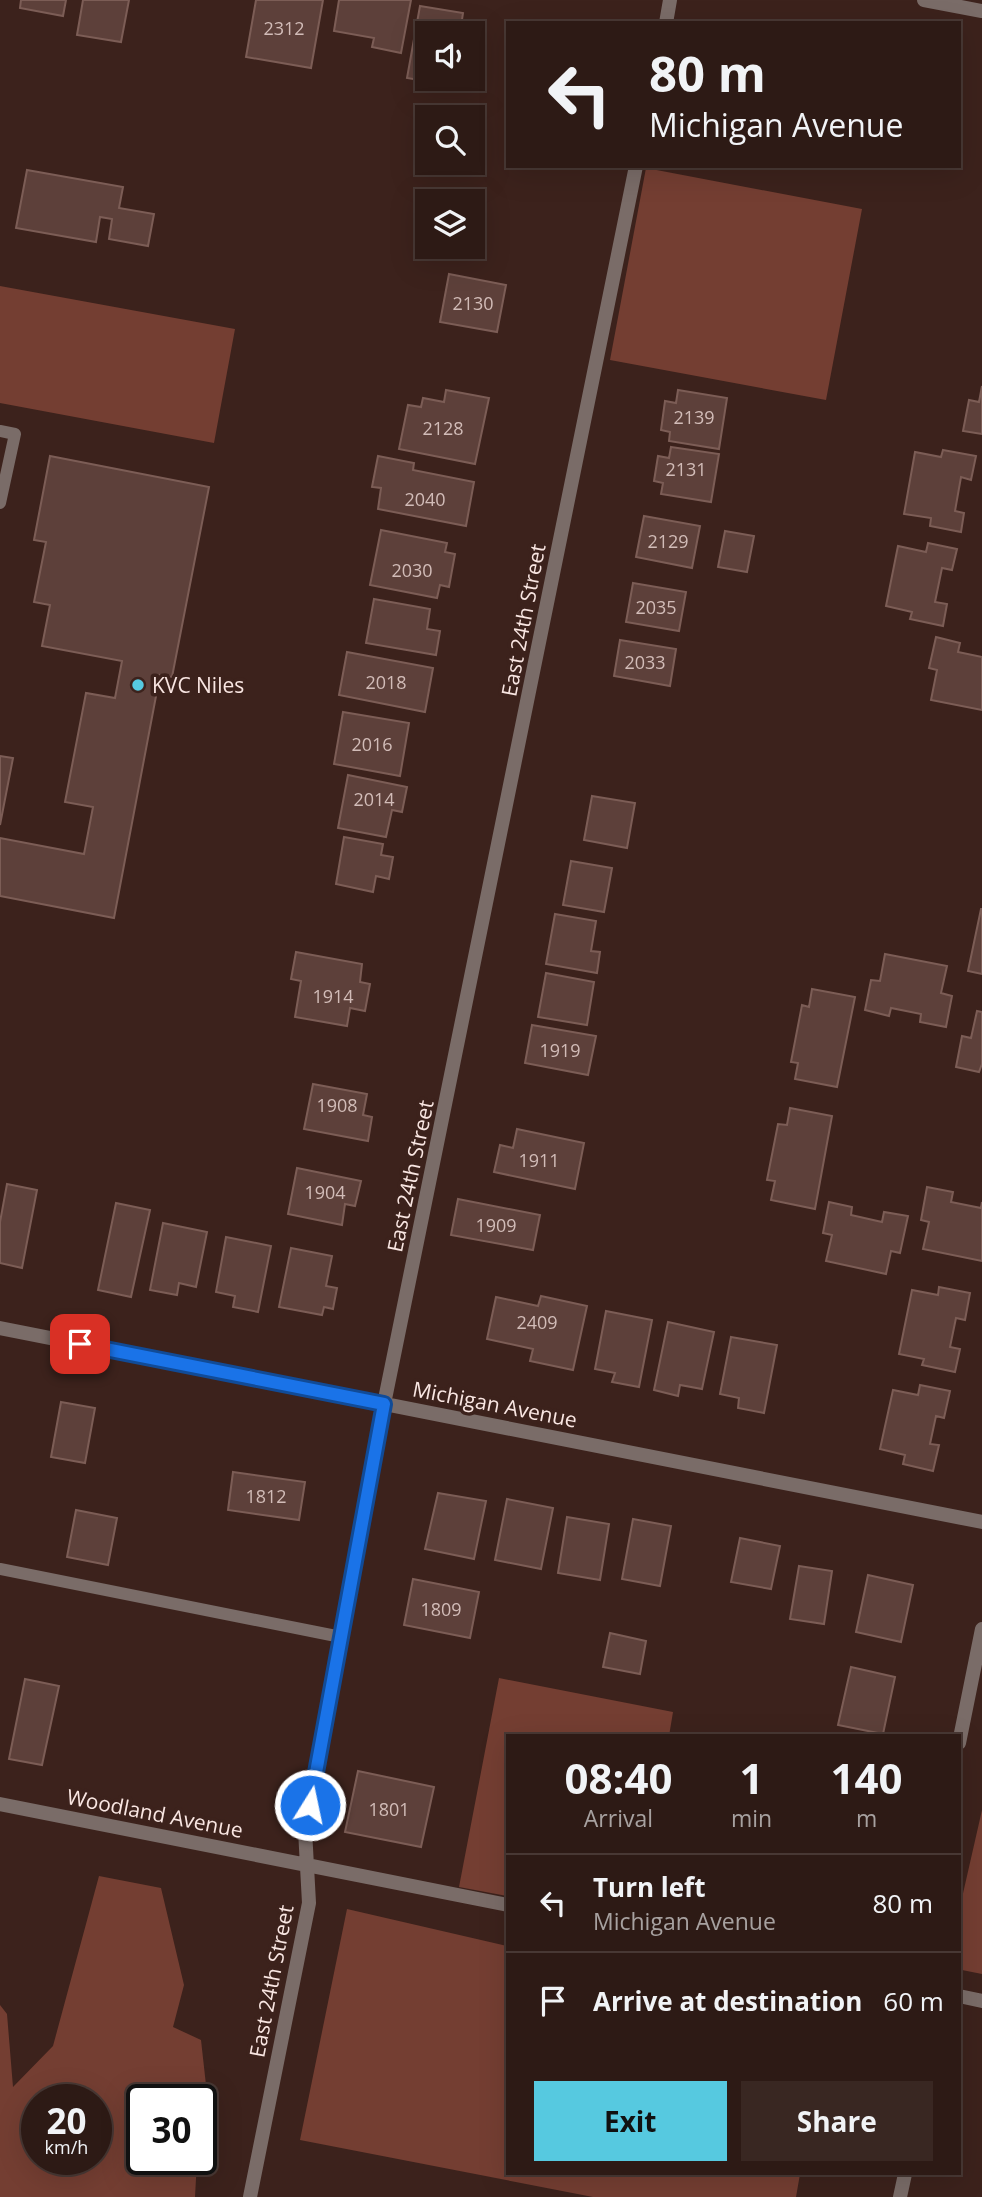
<!DOCTYPE html>
<html lang="en">
<head>
<meta charset="utf-8">
<style>
	body { margin:0; font-family:"Open Sans",sans-serif; background:#392722; color:#f1f3f6; height:100vh; display:flex; flex-direction:column; font-size:26px; white-space:nowrap }
	* { box-sizing:border-box; margin:0 }
	p { font-size:23px; color:#a7a1a0 }
	.icon { flex:none; width:38px; height:38px; fill:none; stroke:currentColor; stroke-width:2; stroke-linecap:round; stroke-linejoin:round }
	.map { position:relative; flex:1; overflow:hidden }
	.side { position:absolute; left:506px; top:1734px; width:455px; height:441px; display:flex; flex-direction:column; background:#2d1a15; border-radius:0px; box-shadow:0 7px 28px #0002,0 0 0 2px #483834 }
	.side>* { flex:none }
	.hud { position:absolute; left:506px; top:21px; width:455px; height:147px; border-radius:0px; box-shadow:0 7px 28px #0002,0 0 0 2px #483834; background:#2d1a15; color:#f1f3f6; overflow:hidden }
	.buttons { position:absolute; left:415px; top:21px; display:grid; gap:14px }
	.buttons a { display:grid; place-items:center; width:70px; height:70px; border-radius:0px; background:#2d1a15; box-shadow:0 7px 28px #0002,0 0 0 2px #483834; font-size:35px }
	.speed { position:absolute; left:21px; top:2084px; display:flex; gap:14px; font-size:35px; font-weight:700; text-align:center }
	.speed>* { display:grid; place-content:center; width:91px; height:91px; border-radius:50%; background:#2d1a15; box-shadow:0 7px 28px #0002,0 0 0 2px #483834; line-height:1 }
	.speed small { font-size:18px; font-weight:400 }
	.speed .limit { border:4px solid #111; border-radius:10px; background:#fff; color:#111 }
	.pin { position:absolute; display:grid; place-items:center; width:60px; height:60px; color:#fff; margin:-30px; border-radius:14px; box-shadow:0 4px 10px #0006 }
	.me { position:absolute; width:77px; margin:-38px; rotate:10deg; stroke-linejoin:round; filter:drop-shadow(0 0 5px #0008) }
	.turn { display:flex; align-items:center; gap:24px; height:147px; padding:0 28px; font-size:32px }
	.turn .icon { width:91px; height:91px; stroke-width:2.5 }
	.turn b { display:block; font-size:49px; line-height:60px }
	.eta { display:flex; justify-content:space-evenly; align-items:center; height:119px; text-align:center }
	.eta b { font-size:42px; font-weight:700; line-height:49px }
	.primary-button { display:flex; gap:14px; margin-top:auto; padding:14px 28px }
	.primary-button a { flex:1; height:80px; border-radius:0px; background:#56c9e0; color:#111; font-size:28px; font-weight:700; line-height:80px; text-align:center }
	.primary-button a+a { background:#392722; color:#f1f3f6 }
	ul { padding:0; list-style:none }
	li { display:flex; align-items:center; gap:21px; height:98px; padding:0 28px; border-top:2px solid #483834 }
	li div { flex:1 }
	li b { display:block; font-size:26px }
	li em { font-style:normal }
	.map>svg:first-child { display:block }
	.green { fill:#743e32; fill-rule:evenodd }
	.building { fill:#5d403a; stroke:#7c5d56; stroke-width:2 }
	.lines { fill:none; stroke-linecap:round; stroke-linejoin:round }
	.lane { stroke:#7a6c68; stroke-width:12 }
	.street { stroke:#7a6c68; stroke-width:14 }
	.route-casing { stroke:#114b97; stroke-width:18 }
	.route { stroke:#1a73e8; stroke-width:12 }
	.poi-dot { fill:#56c9e0; stroke:#3c221c; stroke-width:2.5 }
	.labels { text-anchor:middle; dominant-baseline:central; stroke-width:7; stroke-linejoin:round; paint-order:stroke }
	.number-label { font-size:18px; fill:#d2bcb8 }
	.street-label { font-size:21px; fill:#f9e6e2; stroke:#3c221c }
	.poi-label { font-size:21px; fill:#f9e6e2; stroke:#3c221c; text-anchor:start }
</style>
</head>
<body>
<div class="map">
<svg width="982" height="2197" viewBox="0 0 982 2197">
	<rect width="100%" height="100%" fill="#3c221c"/>
	<path class="green" d="M646,168L862,209L826,400L610,360Z
		M0,286L235,329L214,443L0,403Z
		M499,1678L673,1712L669,1736H508L507,1896L459,1887Z
		M982,1810V1974L962,1970L959,1966V1911Z
		M99,1876L161,1888L184,1985L173,2027L201,2040L207,2094L201,2126V2100H142V2160H197L195,2197H0V2005L7,2014L13,2087L53,2046ZM96,2100V2160H37V2100Z
		M347,1909L507,1946L508,2174H800L796,2197H593L300,2140Z"/>
	<path class="building" d="M21,0H66L63,16L20,8Z
		M83,0H129L121,42L77,35Z
		M256,0H323L311,68L246,57Z
		M339,0H411L401,53L372,47L374,38L334,31Z
		M420,6L463,13L460,33H427V79H451L450,85L407,78Z
		M27,170L123,187L119,208L154,214L148,246L109,239L112,219L100,217L96,242L16,228Z
		M449,274L506,285L497,332L440,322Z
		M982,386V434L963,431L969,400L979,402Z
		M446,390L489,398L475,464L399,449L408,405L421,407L423,398L444,402Z
		M678,390L727,398L719,449L669,441L670,432L661,430L665,401L676,403Z
		M671,447L719,454L711,502L661,494L663,483L654,481L658,456L669,458Z
		M943,450L976,456L971,480L961,477L955,511L964,513L961,532L930,526L931,518L904,514L915,452L941,457Z
		M50,456L209,487L172,677L160,675L114,918L0,896V838L84,854L93,807L65,802L86,693L115,698L122,661L42,646L50,605L34,602L46,542L34,540Z
		M378,456L414,463L413,470L474,482L466,526L378,509L381,488L372,487Z
		M644,516L700,526L692,568L636,557Z
		M381,530L447,543L445,552L455,554L449,587L440,585L437,598L370,585Z
		M725,531L754,536L747,572L718,567Z
		M928,543L957,549L952,570L942,568L935,602L947,604L943,626L910,619L912,612L886,606L898,546L926,552Z
		M633,583L686,592L679,631L626,622Z
		M374,599L430,609L427,629L440,631L436,655L366,643Z
		M936,637L960,643L958,652L982,657V710L931,700L937,670L929,668Z
		M620,640L676,649L670,686L614,676Z
		M347,652L433,668L425,712L339,695Z
		M343,712L409,723L400,776L334,764Z
		M0,756L13,758L0,825Z
		M348,775L407,787L402,812L392,810L386,837L338,828Z
		M592,796L635,803L627,848L584,840Z
		M344,837L383,844L381,855L393,857L389,879L376,876L373,892L336,884Z
		M571,861L612,868L604,912L563,905Z
		M981,909H982V974L968,971Z
		M555,914L596,921L591,951L600,952L597,973L546,964Z
		M296,952L362,964L360,982L370,984L365,1011L350,1008L347,1026L295,1017L301,981L291,979Z
		M885,954L947,966L941,993L952,996L946,1027L920,1022L921,1014L891,1008L889,1016L865,1010L871,980L880,981Z
		M546,973L594,982L587,1025L538,1017Z
		M812,989L855,997L837,1087L795,1079L798,1063L791,1062L802,1005L809,1007Z
		M977,1011L982,1012V1064L979,1072L956,1067L962,1036L971,1038Z
		M532,1025L596,1036L588,1075L525,1063Z
		M313,1084L367,1094L363,1115L372,1117L368,1141L304,1129Z
		M790,1108L832,1116L815,1209L771,1200L775,1181L767,1180L778,1124L787,1125Z
		M517,1129L584,1143L575,1189L494,1172L500,1145L513,1148Z
		M297,1168L361,1181L355,1206L345,1204L342,1225L288,1214Z
		M7,1184L37,1190L22,1268L0,1263V1222Z
		M927,1187L953,1192L951,1202L981,1208L982,1202V1261L923,1249L929,1222L921,1220Z
		M458,1199L540,1215L533,1250L451,1235Z
		M829,1202L852,1207L851,1215L882,1222L884,1212L908,1216L900,1253L891,1251L886,1274L826,1261L832,1235L823,1233Z
		M116,1203L150,1210L131,1297L98,1290Z
		M163,1223L207,1232L196,1287L179,1283L177,1295L150,1290Z
		M226,1237L271,1246L258,1312L233,1307L235,1296L216,1292Z
		M291,1248L332,1256L326,1286L337,1288L333,1309L324,1307L322,1315L279,1307Z
		M939,1287L970,1293L965,1320L956,1318L950,1347L960,1349L955,1372L922,1365L924,1359L899,1354L912,1290L938,1295Z
		M541,1296L587,1306L573,1370L530,1361L533,1349L487,1339L496,1297L538,1306Z
		M606,1311L652,1320L639,1387L612,1382L615,1373L595,1369Z
		M668,1322L714,1332L702,1389L680,1385L678,1396L654,1390Z
		M731,1337L777,1345L764,1413L738,1408L739,1398L720,1394Z
		M920,1385L950,1391L944,1418L936,1416L930,1444L939,1445L933,1471L903,1464L905,1455L880,1449L893,1390L918,1395Z
		M61,1402L95,1408L85,1463L51,1457Z
		M233,1472L305,1482L299,1520L228,1510Z
		M438,1493L486,1501L474,1559L425,1549Z
		M507,1499L553,1508L541,1569L495,1560Z
		M76,1510L117,1518L108,1565L67,1557Z
		M567,1517L609,1524L600,1580L558,1573Z
		M633,1519L671,1526L660,1586L622,1579Z
		M740,1538L780,1546L771,1589L731,1582Z
		M799,1566L832,1571L824,1624L790,1619Z
		M868,1575L913,1585L901,1642L856,1632Z
		M413,1579L479,1592L470,1638L404,1625Z
		M610,1633L646,1641L640,1674L603,1667Z
		M851,1667L895,1677L883,1734L838,1725Z
		M25,1679L59,1686L42,1765L9,1759Z
		M358,1771L434,1787L421,1847L345,1832Z"/>
	<g class="lines">
		<path class="lane" d="M0,431L15,434L0,503
			M0,1569L341,1637"/>
		<path class="street" d="M924,0L982,11
			M666,23L670,0
			M0,1328L982,1522
			M959,1743L982,1629
			M0,1804L508,1905
			M959,1996L982,2001
			M250,2197L309,1903L305,1830L384,1404L636,166
			M900,2197L905,2174"/>
	</g>
	<g class="lines">
		<g class="route-casing">
			<path id="route" d="M80,1344L384,1404L310,1805"/>
		</g>
		<use href="#route" class="route"/>
	</g>
	<circle class="poi-dot" cx="138" cy="685" r="7"/>
	<g class="labels">
		<g class="number-label">
			<text x="284" y="28">2312</text>
			<text x="473" y="303">2130</text>
			<text x="694" y="417">2139</text>
			<text x="443" y="428">2128</text>
			<text x="686" y="469">2131</text>
			<text x="425" y="499">2040</text>
			<text x="668" y="541">2129</text>
			<text x="412" y="570">2030</text>
			<text x="656" y="607">2035</text>
			<text x="645" y="662">2033</text>
			<text x="386" y="682">2018</text>
			<text x="372" y="744">2016</text>
			<text x="374" y="799">2014</text>
			<text x="333" y="996">1914</text>
			<text x="560" y="1050">1919</text>
			<text x="337" y="1105">1908</text>
			<text x="539" y="1160">1911</text>
			<text x="325" y="1192">1904</text>
			<text x="496" y="1225">1909</text>
			<text x="537" y="1322">2409</text>
			<text x="266" y="1496">1812</text>
			<text x="441" y="1609">1809</text>
			<text x="389" y="1809">1801</text>
		</g>
		<g class="street-label">
			<text transform="translate(523 620) rotate(-79)">East 24th Street</text>
			<text transform="translate(410 1176) rotate(-78)">East 24th Street</text>
			<text transform="translate(495 1404) rotate(11)">Michigan Avenue</text>
			<text transform="translate(155 1813) rotate(11)">Woodland Avenue</text>
			<text transform="translate(271 1981) rotate(-79)">East 24th Street</text>
		</g>
		<g class="poi-label">
			<text x="152" y="685">KVC Niles</text>
		</g>
	</g>
</svg>
<div class="buttons">
<a><svg class="icon" aria-label="sound" viewBox="0 0 24 24"><path d="M4 9h4l5-4v14l-5-4H4zM17 9q2 3 0 6"/></svg></a>
<a><svg class="icon" aria-label="search" viewBox="0 0 24 24"><circle cx="10" cy="10" r="6"/><path d="M15 15l6 6"/></svg></a>
<a><svg class="icon" aria-label="layers" viewBox="0 0 24 24"><path d="M12 4l9 5-9 5-9-5zM3 14l9 5 9-5"/></svg></a>
</div>
<div class="speed"><div>20<small>km/h</small></div><div class="limit">30</div></div>
<div class="pin" style="left:80px;top:1344px;background:#d93025"><svg class="icon" aria-label="arrive" viewBox="0 0 24 24"><path d="M6 21V4h12l-3 4 3 4H6"/></svg></div>
<svg class="me" style="left:310px;top:1805px" viewBox="-20 -20 40 40"><circle r="17" fill="#1a73e8" stroke="#fff" stroke-width="3"/><path d="M0-11L8 9 0 5-8 9z" fill="#fff"/></svg>
<div class="hud">
<div class="turn"><svg class="icon" aria-label="left" viewBox="0 0 24 24"><path d="M17 20v-9H6M10 6l-5 5 5 5"/></svg><div><b>80 m</b>Michigan Avenue</div></div>
</div>
<section class="side">
<div class="eta">
<div><b>08:40</b><p>Arrival</p></div>
<div><b>1</b><p>min</p></div>
<div><b>140</b><p>m</p></div>
</div>
<ul>
<li><svg class="icon" aria-label="left" viewBox="0 0 24 24"><path d="M17 20v-9H6M10 6l-5 5 5 5"/></svg><div><b>Turn left</b><p>Michigan Avenue</p></div><em>80 m</em></li>
<li><svg class="icon" aria-label="arrive" viewBox="0 0 24 24"><path d="M6 21V4h12l-3 4 3 4H6"/></svg><div><b>Arrive at destination</b></div><em>60 m</em></li>
</ul>
<div class="primary-button"><a>Exit</a><a>Share</a></div>
</section>
</div>
</body>
</html>
